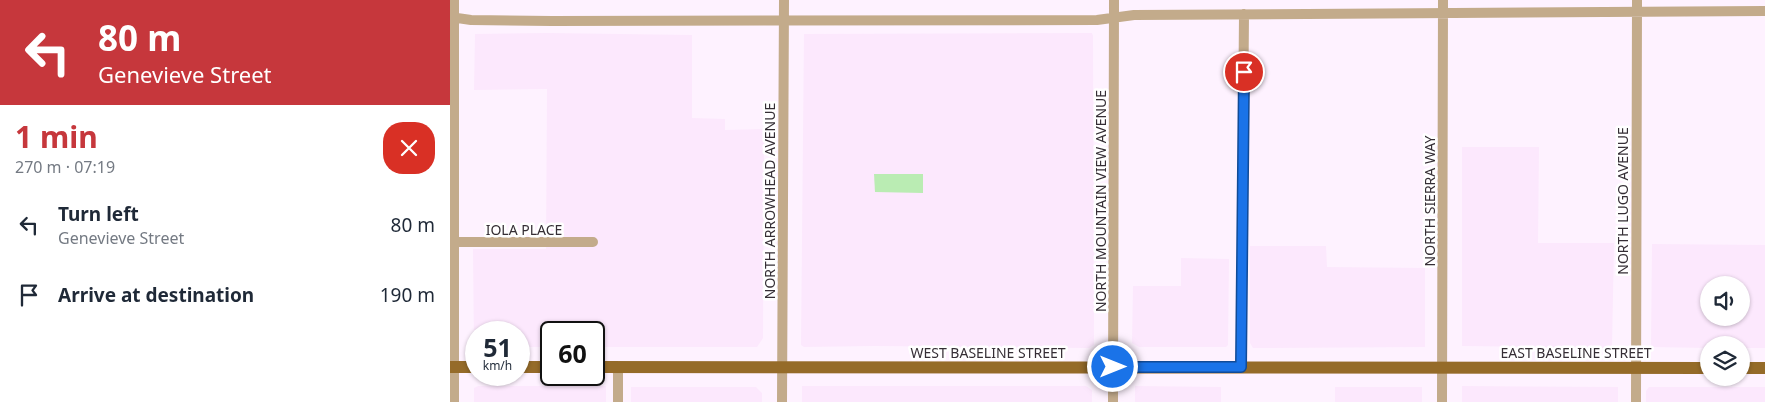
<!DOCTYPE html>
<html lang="en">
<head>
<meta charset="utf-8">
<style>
	body { margin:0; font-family:"Noto Sans",sans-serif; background:#f6f6f7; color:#1f2937; height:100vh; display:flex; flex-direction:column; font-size:19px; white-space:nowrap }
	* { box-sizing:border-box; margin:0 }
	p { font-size:16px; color:#747a83 }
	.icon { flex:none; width:28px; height:28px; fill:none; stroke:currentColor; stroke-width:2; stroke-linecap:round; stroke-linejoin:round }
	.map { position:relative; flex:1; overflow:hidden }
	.side { display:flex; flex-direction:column; background:#fff; width:450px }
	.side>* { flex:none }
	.top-card { background:#c6373c; color:#fff; overflow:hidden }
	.fabs { position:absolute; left:1250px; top:276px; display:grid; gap:10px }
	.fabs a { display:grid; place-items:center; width:50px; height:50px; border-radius:50%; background:#fff; box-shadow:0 1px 4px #0004; font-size:25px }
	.speed { position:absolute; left:15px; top:321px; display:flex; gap:10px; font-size:25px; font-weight:700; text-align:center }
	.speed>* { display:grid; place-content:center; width:65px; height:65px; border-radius:50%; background:#fff; box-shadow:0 1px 4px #0004; line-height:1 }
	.speed small { font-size:12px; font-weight:400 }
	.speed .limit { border:2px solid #111; border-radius:8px; background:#fff; color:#111 }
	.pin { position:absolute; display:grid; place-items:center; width:42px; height:42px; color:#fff; margin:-21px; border:2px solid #fff; border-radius:50%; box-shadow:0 1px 5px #0007 }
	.me { position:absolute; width:55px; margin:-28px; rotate:90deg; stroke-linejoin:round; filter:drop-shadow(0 0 4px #0008) }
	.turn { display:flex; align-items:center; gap:18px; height:105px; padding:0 15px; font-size:22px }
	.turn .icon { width:65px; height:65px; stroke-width:2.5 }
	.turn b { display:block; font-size:35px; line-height:42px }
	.round { display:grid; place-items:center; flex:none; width:52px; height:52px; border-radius:20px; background:#f6f6f7 }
	.summary { display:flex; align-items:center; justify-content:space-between; height:85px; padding:0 15px }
	h1 { font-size:30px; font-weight:700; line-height:38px; color:#c6373c }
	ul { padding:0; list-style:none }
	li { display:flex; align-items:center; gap:15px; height:70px; padding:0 15px }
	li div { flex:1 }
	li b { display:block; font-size:19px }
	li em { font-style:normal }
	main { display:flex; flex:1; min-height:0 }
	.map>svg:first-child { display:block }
	.built { fill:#fce8fd; fill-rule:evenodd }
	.green { fill:#baecb3 }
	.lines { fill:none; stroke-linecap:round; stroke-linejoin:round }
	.minor { stroke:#c3ab8b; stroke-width:10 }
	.major { stroke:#956b29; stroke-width:12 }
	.route-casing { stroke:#114b97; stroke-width:12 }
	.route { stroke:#1a73e8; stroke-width:9 }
	.labels { text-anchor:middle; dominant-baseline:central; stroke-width:5; stroke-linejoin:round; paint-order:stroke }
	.street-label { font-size:14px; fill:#352e35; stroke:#fff }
</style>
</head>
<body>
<main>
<section class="side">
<div class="top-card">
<div class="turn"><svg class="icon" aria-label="left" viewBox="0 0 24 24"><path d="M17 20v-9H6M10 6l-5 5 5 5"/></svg><div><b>80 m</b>Genevieve Street</div></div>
</div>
<div class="summary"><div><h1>1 min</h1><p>270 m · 07:19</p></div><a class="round" style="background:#d93025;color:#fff"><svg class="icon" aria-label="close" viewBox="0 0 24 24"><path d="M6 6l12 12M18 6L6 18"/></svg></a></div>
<ul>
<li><svg class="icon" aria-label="left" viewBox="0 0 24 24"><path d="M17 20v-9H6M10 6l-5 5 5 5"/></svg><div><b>Turn left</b><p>Genevieve Street</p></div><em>80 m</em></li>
<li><svg class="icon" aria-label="arrive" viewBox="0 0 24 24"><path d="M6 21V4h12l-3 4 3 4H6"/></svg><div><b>Arrive at destination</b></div><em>190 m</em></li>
</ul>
</section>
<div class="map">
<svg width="1315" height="402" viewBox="0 0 1315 402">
	<rect width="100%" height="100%" fill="#fef2ff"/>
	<path class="built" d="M97,33L242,35V118L275,119V130L314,129L313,338L307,347H144V332H101V347H69V332H26V347L24,345L23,249H96L97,89L24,90L25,34Z
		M642,33L643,36L644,345L639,348L425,346L354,347L351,345L354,34Z
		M1012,147H1089L1088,243H1164L1162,348L1012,346Z
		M1202,244L1315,245V348H1291V345H1259V348L1201,347ZM1259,285H1291V318H1259Z
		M876,246L877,267L975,268V347L803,348L800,343V246Z
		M731,258L779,259L778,345L776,347H689L682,343L683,286H731Z
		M28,386H156V402H24V388Z
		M352,386H636L642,390V402H352Z
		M685,386L771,387V402H685Z
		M1012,386L1168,387V402H1012Z
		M181,387H306L312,393V402H181Z
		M885,387H972V402H885Z
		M1199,387H1315V402H1196V391Z"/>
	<path class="green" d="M424,174H473V193L425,192Z"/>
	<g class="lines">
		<path class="minor" d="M0,17L21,20L102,21L647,20L684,15L1315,11
			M4,242H143
			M168,367V402
			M791,367L794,14
			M4,402V0
			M332,402L334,0
			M663,402L664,0
			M992,402L993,0
			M1186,402L1187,0"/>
		<path class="major" d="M0,367H26
			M69,367H101
			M144,367L1259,368
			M1291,368H1315"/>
	</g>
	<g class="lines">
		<g class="route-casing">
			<path id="route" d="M663,367H791L794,72"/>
		</g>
		<use href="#route" class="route"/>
	</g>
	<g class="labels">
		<g class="street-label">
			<text transform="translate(319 201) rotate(-90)">NORTH ARROWHEAD AVENUE</text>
			<text transform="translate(650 201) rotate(-90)">NORTH MOUNTAIN VIEW AVENUE</text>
			<text transform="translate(979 201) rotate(-90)">NORTH SIERRA WAY</text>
			<text transform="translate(1172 201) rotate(-90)">NORTH LUGO AVENUE</text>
			<text x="74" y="229">IOLA PLACE</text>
			<text x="538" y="352">WEST BASELINE STREET</text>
			<text x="1126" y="352">EAST BASELINE STREET</text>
		</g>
	</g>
</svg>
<div class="fabs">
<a><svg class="icon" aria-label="sound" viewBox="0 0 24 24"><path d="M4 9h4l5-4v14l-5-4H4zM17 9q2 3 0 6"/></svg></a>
<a><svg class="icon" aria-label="layers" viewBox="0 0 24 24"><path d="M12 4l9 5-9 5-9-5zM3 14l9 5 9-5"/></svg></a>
</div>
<div class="speed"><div>51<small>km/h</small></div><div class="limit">60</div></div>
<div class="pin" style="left:794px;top:72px;background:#d93025"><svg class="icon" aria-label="arrive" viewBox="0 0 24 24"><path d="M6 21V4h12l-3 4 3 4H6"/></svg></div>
<svg class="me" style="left:663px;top:367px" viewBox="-20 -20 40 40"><circle r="17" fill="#1a73e8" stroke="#fff" stroke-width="3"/><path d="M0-11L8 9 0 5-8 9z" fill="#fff"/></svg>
</div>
</main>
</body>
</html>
